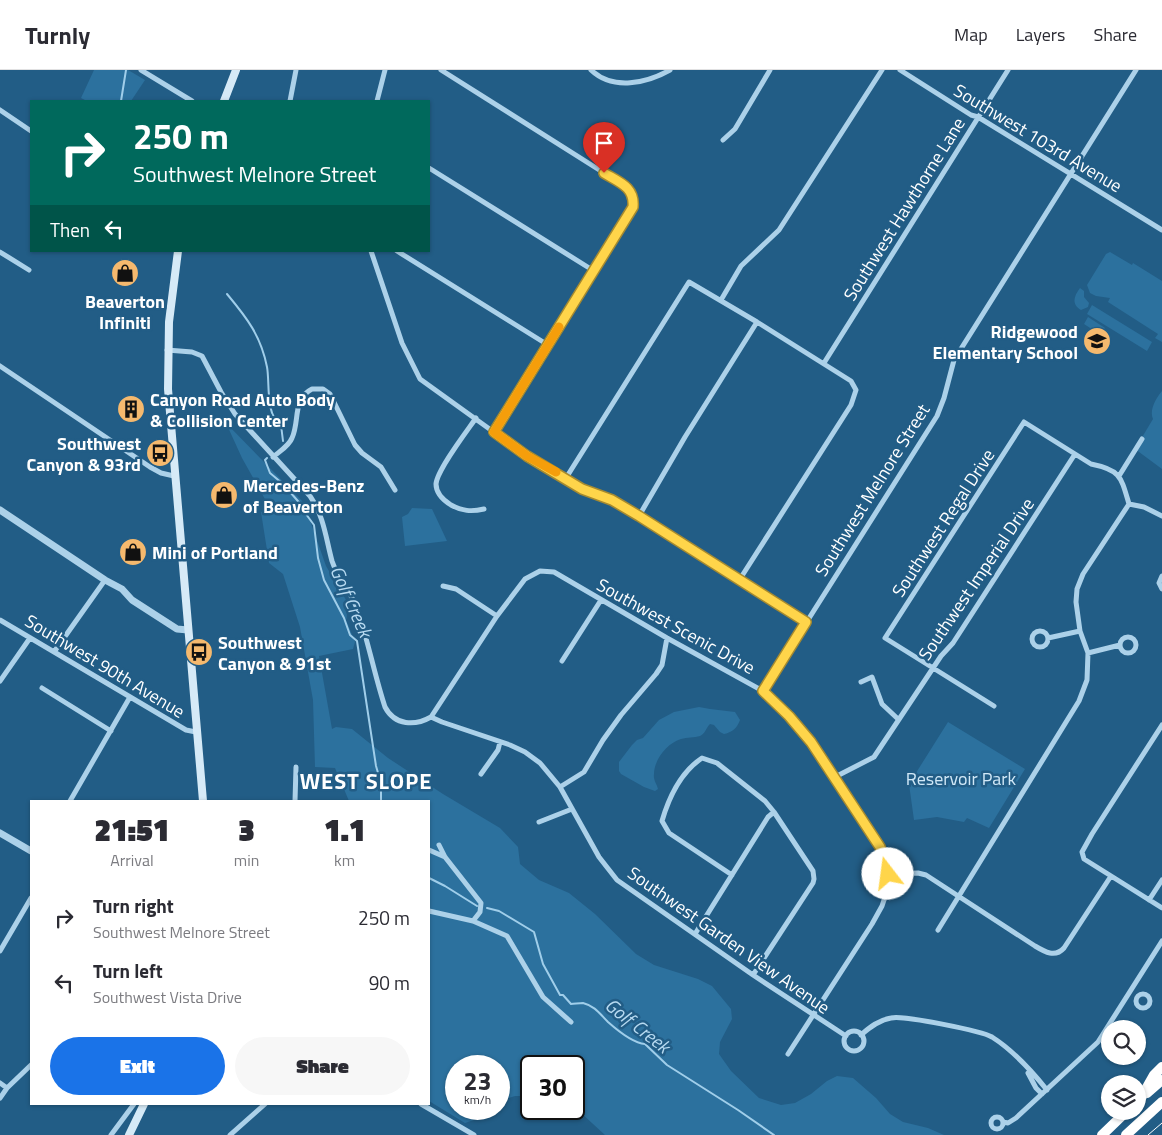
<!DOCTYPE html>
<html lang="en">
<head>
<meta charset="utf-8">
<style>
	body { margin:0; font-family:"Titillium Web",sans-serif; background:#f7f7f7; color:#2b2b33; height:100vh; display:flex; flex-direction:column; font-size:19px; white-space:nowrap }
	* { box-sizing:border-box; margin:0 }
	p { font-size:16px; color:#7c7c81 }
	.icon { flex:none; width:28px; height:28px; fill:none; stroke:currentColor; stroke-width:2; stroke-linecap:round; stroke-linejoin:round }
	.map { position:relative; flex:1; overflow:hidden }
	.sheet { position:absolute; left:30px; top:730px; width:400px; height:305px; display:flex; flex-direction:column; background:#fff; border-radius:0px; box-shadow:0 1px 4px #0004 }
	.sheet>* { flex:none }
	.guide { position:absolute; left:30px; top:30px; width:400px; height:152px; border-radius:0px; box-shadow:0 1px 4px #0004; background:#00695c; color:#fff; overflow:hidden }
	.tools { position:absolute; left:1101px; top:950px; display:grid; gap:10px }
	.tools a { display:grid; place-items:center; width:45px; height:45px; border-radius:50%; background:#fff; box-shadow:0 1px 4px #0004; font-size:25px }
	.speed { position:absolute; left:445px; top:985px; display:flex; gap:10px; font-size:25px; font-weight:700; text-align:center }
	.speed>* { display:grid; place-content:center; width:65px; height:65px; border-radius:50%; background:#fff; box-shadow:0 1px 4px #0004; line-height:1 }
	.speed small { font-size:12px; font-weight:400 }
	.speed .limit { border:2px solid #111; border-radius:8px; background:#fff; color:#111 }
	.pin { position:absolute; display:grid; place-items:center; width:42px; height:42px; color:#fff; margin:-51px -21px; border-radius:50% 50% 50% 0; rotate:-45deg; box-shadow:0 0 5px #0007 }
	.pin .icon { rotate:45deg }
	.me { position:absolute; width:55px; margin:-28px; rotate:345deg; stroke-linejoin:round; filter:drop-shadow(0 0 4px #0008) }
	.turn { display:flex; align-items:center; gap:18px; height:105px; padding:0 20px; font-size:22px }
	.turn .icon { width:65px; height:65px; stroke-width:2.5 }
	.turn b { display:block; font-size:35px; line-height:42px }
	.then { display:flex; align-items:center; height:48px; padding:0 20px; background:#0003; gap:10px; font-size:19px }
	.eta { display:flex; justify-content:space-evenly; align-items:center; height:85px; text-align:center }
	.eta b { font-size:30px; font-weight:800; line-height:35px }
	.cta { display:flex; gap:10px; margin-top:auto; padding:10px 20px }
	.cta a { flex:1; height:58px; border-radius:30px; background:#1a73e8; color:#fff; font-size:20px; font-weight:800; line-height:58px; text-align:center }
	.cta a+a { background:#f7f7f7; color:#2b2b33 }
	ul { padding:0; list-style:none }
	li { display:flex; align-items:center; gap:15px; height:65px; padding:0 20px }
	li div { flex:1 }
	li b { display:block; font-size:19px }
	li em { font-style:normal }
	header { display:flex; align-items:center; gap:30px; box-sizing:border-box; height:70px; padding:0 25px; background:#fff; border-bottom:1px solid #e1e1e2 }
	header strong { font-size:24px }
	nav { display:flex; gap:28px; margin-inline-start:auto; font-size:18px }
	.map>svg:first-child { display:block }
	.green { fill:#2c719e }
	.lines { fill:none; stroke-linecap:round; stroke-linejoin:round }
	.stream { stroke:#a0ceea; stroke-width:2 }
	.minor { stroke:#acd1e9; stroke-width:5 }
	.tertiary { stroke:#acd1e9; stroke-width:7 }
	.secondary { stroke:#d6eaf7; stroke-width:8 }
	.motorway { stroke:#fff; stroke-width:10 }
	.tram { stroke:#fff; stroke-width:1 }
	.route-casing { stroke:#a68a30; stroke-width:12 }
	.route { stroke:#ffd54a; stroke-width:9 }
	.slow { stroke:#f59e0b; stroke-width:9 }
	.labels { text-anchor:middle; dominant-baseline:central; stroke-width:5; stroke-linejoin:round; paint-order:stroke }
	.street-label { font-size:18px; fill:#fff; stroke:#225d86 }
	.poi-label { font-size:18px; font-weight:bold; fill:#fff; stroke:#225d86; text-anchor:start }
	.park-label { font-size:18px; fill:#d0e8f7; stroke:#225d86 }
	.water-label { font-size:19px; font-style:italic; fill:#b7daf1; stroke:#225d86 }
	.district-label { font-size:22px; font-weight:bold; letter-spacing:1px; fill:#fff; stroke:#225d86 }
</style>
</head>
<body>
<header>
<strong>Turnly</strong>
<nav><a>Map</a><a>Layers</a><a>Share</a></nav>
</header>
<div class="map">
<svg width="1162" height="1065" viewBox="0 0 1162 1065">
	<rect width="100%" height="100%" fill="#225d86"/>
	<path class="green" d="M94,0H128L145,10L131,31H87L81,28Z
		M1110,182L1132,195L1133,193L1162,211V272L1155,268L1158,264L1108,232L1110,228L1096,226L1090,223L1087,215L1106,184Z
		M1080,218L1084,221V227L1089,233L1088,237L1081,240C1071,234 1074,226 1080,218Z
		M1092,235L1152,272L1147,281L1087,244Z
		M1088,247L1105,258L1101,265L1084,254Z
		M1162,321V399L1135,379L1153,349C1149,340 1156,328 1162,321Z
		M226,353L302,431L307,442L326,496L346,530C343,538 349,543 346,550L355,572L353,579L319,586L332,659L336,657L352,659L388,688L443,724L500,758L518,777L520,794L539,810L569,823L595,844L636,884L654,895L698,909L712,916L731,939L732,949L720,972L719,984L731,1001L759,1028L781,1035L795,1033L811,1024L827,1011L837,1006L853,1008L876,1028L890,1044L903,1052L928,1058L944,1065H605L580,1042L573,1039L574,996H531V1026H515L499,1031V996H456V1039H489L474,1050L465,1053L429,1031V731H349L335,698L315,697L313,630L300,557L283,504L269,493L261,442L271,440L242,388Z
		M412,438L432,439L447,471L405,476L402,447L408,444Z
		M699,637L710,639L735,642L740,650C737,658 733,662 724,664L720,662L714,655L710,654C706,658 705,664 700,666C694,668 687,667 681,669C667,673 654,690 654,704C653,710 657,714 658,719L655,721L644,717L621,704L619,701V692L632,675L637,670L643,668L659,650L674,642Z
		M948,652L1025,699L989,758L967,748L964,752L937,747L914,750L909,714Z"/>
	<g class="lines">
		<path class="stream" d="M121,31L126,0
			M227,224C247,248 261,266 267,297C270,312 265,346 281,355L283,371
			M267,388L265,390L270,403L283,414L304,438L303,440L314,455L318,488L324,510L344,548L350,565L357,571L376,696L381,713V731
			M429,808L445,816L477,836
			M487,838L499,841L534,862L543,894L560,925H563L571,934C574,934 579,933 583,933C595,936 600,944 608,952C617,960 632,973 645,974L667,995L738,1040L774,1065"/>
		<path class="minor" d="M141,0L192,31
			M441,0L620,113C637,124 636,131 627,149L494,363
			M591,0C613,21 647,13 670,0
			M900,0L971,45L978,47L1162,160
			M290,31L296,0
			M377,31L385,0
			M0,40L31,61
			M723,70L735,59L770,0
			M429,98L594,201
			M371,181L402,273L420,309L527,386L583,419L613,430L639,446L807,552
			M397,181L548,275
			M0,182L29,200
			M721,230L741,196L779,160L882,0
			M167,280L192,282L202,286L221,322L235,344L310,426C324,446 326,469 332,491C337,507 350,521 356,536C368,569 374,604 385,637C395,656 415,656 431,647L497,546L525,509L540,501L554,502L667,568L763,621L789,646L811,672L880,777L887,798L888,804L885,827L882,836L872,854L788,984
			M824,293L1008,0
			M0,296L150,397L161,403L174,406
			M476,348C467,361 437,400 436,414C436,424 443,430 451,435C462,441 471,442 484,439
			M273,387C280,381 289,376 292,368C300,351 292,329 312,319H323L330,324L355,375L362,383L381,397L395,420
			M1119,406L1142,369
			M566,408L689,212L757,252L851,311L856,320L851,335L740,509
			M1129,434L1144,437L1162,446
			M639,446L685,367L757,252
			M1162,506L1159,513L1162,519
			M443,516L456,519L497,546
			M0,550L186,660L196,662
			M1032 569a8 8 0 1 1 16 0a8 8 0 1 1-16 0Z
			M1120 575a8 8 0 1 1 16 0a8 8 0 1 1-16 0Z
			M1048,568L1080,561
			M54,582L105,510
			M1088,583L1120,575
			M562,591L601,530
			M0,611L30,568
			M861,612L872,607L882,634L898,649
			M42,618L111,661
			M763,621L937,346L944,328L954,290L1136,0
			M994,636L885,568L1024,352L1091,394C1121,400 1121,407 1129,434
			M431,647L442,652L510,675L525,682L540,693L560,717L599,787L617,810L753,905L846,966
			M1162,655L1092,764L1082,782L1084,789L1162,838
			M481,704L498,680L500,672
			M835,707L874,687L941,586L953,573L1075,384
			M560,717L584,702L603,670L621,645L656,604L662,595L667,568
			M70,731L130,627
			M295,731L296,697
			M539,752L572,739
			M439,775L445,787L481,833L480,842L473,851
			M429,780L445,787
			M888,804L918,803L926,805L1035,876C1045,882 1055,888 1064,878L1111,806
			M732,805L669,763L662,751C669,727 681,702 702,688L717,693L765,731L774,742L813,801L814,809L813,813L753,905
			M1149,830L1162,810
			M429,841L473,851L507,866L543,927L571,952
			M938,860L1079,631L1087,610L1088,583L1080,561L1076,532L1077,519L1083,504L1129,434
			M695,864L768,747L774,742
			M0,881L31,828
			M1136 931a7 7 0 1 1 14 0a7 7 0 1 1-14 0Z
			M844 971a10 10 0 1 1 20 0a10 10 0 1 1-20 0Z
			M861,965C870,957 879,950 891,948C903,945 982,961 992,967C1014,981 1031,1000 1047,1020
			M1028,1003L1036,1018L1042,1024
			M0,1013L7,1018L31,995
			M0,1028L7,1018
			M421,1034L474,1065
			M991 1053a6 6 0 1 1 12 0a6 6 0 1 1-12 0Z
			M1003,1052L1008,1053L1016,1048L1098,972L1162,871
			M111,1065L134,1034
			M230,1065L265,1034"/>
		<path class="tertiary" d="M0,440L105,510L122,519L132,530L177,559L188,560
			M0,763L31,781"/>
		<path class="secondary" d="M224,31L236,0
			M178,181L169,252L168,319L203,731
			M129,1065L144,1034"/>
		<path class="motorway" d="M1147,1023L1162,1010
			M1141,1028L1154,1005L1162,997
			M1102,1065L1127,1041
			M1126,1065L1162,1032"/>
		<path class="tram" d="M1148,1065L1162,1053"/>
	</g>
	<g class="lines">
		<g class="route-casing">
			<path id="route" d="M604,103C619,112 635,117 633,137L494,362L527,386L582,419L612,430L639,446L806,552L763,621L789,646L811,672L880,777L887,798L888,804"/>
		</g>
		<use href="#route" class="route"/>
		<path class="slow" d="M556,402L527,386L494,362L559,257"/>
	</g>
	<defs>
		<g id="shop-disc" transform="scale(1.4375)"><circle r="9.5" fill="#f5b96e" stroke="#225d86"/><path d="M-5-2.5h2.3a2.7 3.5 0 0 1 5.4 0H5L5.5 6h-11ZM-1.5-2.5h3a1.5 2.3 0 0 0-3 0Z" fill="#111"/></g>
		<g id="school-disc" transform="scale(1.4375)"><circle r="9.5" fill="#f5b96e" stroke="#225d86"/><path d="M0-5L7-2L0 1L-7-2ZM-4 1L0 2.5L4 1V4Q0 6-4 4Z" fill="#111"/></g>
		<g id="building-disc" transform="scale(1.4375)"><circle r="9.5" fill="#f5b96e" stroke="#225d86"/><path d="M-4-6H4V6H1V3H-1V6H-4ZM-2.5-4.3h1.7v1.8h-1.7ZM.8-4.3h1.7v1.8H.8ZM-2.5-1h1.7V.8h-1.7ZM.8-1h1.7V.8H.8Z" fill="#111"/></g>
		<g id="bus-disc" transform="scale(1.4375)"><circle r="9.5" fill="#f5b96e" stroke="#225d86"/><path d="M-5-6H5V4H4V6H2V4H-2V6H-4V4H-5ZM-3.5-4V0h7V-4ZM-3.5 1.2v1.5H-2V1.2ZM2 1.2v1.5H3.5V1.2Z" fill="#111"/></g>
	</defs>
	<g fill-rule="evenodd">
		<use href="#shop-disc" x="125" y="203"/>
		<use href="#school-disc" x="1097" y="271"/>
		<use href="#building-disc" x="131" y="339"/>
		<use href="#bus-disc" x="160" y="383"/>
		<use href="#shop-disc" x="224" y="425"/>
		<use href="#shop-disc" x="133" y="482"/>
		<use href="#bus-disc" x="199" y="582"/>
	</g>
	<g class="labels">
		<g class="street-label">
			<text transform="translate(1038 68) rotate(31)">Southwest 103rd Avenue</text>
			<text transform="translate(904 139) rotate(-58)">Southwest Hawthorne Lane</text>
			<text transform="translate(872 420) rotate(-58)">Southwest Melnore Street</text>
			<text transform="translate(943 453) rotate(-57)">Southwest Regal Drive</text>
			<text transform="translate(976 509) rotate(-56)">Southwest Imperial Drive</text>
			<text transform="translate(676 556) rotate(29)">Southwest Scenic Drive</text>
			<text transform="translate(105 596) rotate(31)">Southwest 90th Avenue</text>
			<text transform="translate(729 870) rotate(35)">Southwest Garden View Avenue</text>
		</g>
		<g class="poi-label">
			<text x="125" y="231" text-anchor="middle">Beaverton<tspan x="125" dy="21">Infiniti</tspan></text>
			<text x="1078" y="261" text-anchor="end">Ridgewood<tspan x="1078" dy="21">Elementary School</tspan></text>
			<text x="150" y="329">Canyon Road Auto Body<tspan x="150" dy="21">&amp; Collision Center</tspan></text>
			<text x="141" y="373" text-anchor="end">Southwest<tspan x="141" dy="21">Canyon &amp; 93rd</tspan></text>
			<text x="243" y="415">Mercedes-Benz<tspan x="243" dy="21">of Beaverton</tspan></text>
			<text x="152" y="482">Mini of Portland</text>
			<text x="218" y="572">Southwest<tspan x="218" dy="21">Canyon &amp; 91st</tspan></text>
		</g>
		<g class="park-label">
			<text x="961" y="708">Reservoir Park</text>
		</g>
		<g class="water-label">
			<text transform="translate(352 531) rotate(66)">Golf Creek</text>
			<text transform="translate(638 955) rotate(38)">Golf Creek</text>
		</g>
		<g class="district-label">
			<text x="366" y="711">WEST SLOPE</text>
		</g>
	</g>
</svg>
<div class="tools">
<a><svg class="icon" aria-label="search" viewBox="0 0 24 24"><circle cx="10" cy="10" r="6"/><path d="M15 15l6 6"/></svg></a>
<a><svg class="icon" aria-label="layers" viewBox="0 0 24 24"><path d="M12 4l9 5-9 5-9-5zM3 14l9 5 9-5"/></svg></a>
</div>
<div class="speed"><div>23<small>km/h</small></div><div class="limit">30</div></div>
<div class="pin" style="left:604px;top:103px;background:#d93025"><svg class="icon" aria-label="arrive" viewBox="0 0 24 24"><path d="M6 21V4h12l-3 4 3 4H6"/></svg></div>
<svg class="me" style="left:888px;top:804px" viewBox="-20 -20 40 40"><circle r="19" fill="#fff"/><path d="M0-13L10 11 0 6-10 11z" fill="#ffd54a"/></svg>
<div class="guide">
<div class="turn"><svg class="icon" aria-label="right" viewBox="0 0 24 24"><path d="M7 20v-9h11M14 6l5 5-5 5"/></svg><div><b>250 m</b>Southwest Melnore Street</div></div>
<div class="then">Then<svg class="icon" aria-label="left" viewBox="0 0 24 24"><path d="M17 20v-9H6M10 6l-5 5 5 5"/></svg></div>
</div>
<section class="sheet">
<div class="eta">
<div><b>21:51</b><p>Arrival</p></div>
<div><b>3</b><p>min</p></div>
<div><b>1.1</b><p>km</p></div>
</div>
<ul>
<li><svg class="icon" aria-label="right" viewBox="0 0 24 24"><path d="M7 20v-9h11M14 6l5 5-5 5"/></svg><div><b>Turn right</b><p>Southwest Melnore Street</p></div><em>250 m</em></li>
<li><svg class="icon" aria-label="left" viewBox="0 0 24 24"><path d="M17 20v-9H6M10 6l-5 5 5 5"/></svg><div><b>Turn left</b><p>Southwest Vista Drive</p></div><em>90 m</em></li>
</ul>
<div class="cta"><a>Exit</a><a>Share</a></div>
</section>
</div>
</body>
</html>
